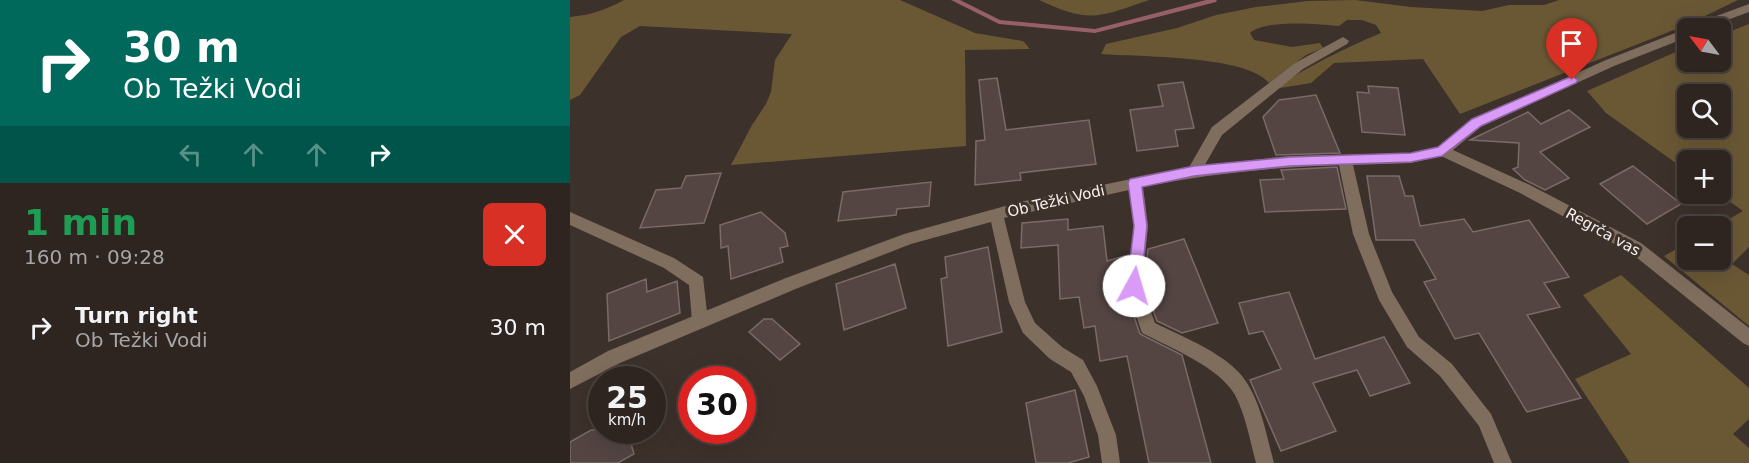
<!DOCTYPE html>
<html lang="en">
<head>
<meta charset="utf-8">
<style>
	body { margin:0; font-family:"DejaVu Sans",sans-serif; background:#362d29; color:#f1f3f6; height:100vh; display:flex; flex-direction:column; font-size:22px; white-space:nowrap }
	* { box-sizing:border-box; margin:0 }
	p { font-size:20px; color:#a7a5a5 }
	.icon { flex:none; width:33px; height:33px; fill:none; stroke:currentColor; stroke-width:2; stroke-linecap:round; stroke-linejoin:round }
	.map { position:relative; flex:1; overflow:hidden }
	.side { display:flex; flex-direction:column; background:#2e2520; width:570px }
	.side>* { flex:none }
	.guide { background:#00695c; color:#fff; overflow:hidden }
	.needle { width:39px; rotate:302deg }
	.tools { position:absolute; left:1107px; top:18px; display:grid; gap:12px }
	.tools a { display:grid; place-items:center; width:54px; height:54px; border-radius:9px; background:#2e2520; box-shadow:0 6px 24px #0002,0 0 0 2px #49423e; font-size:30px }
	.speed { position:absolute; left:18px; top:366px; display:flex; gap:12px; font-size:30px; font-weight:700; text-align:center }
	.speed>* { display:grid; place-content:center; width:78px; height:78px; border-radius:50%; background:#2e2520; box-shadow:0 6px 24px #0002,0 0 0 2px #49423e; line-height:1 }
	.speed small { font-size:15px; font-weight:400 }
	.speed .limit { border:9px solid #d22; background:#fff; color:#111 }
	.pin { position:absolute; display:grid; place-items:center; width:51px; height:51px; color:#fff; margin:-62px -26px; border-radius:50% 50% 50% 0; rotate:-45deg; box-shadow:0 0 6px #0007 }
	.pin .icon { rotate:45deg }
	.me { position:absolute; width:66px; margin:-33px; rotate:6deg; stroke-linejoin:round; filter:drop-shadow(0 0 4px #0008) }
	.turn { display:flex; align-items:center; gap:21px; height:126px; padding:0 24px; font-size:27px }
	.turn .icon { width:78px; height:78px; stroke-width:2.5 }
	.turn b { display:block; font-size:42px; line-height:51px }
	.lanes { display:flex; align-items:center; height:57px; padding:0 24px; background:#0003; justify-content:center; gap:30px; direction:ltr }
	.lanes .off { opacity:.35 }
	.round { display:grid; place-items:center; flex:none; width:63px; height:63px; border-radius:9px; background:#362d29 }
	.head { display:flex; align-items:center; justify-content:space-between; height:102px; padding:0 24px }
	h1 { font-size:36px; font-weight:700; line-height:45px; color:#1e9e55 }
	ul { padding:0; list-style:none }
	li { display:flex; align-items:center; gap:18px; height:84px; padding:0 24px }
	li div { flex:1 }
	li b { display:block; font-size:22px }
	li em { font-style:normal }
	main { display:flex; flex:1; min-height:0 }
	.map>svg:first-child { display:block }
	.green { fill:#6a5835; fill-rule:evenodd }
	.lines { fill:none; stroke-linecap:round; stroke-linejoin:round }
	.stream { fill:#976069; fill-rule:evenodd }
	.building { fill:#544543; stroke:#7a6a68; stroke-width:1.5 }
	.service { fill:#7f6d5d; fill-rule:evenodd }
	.minor { fill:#7f6d5d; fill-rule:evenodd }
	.route { fill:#d99af8; stroke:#8d64a1; stroke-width:1.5 }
	.labels { text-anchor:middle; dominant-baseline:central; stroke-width:6; stroke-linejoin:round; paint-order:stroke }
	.street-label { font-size:15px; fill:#f8f0ec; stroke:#3d312b }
</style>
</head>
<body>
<main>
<section class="side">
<div class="guide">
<div class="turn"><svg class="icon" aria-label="right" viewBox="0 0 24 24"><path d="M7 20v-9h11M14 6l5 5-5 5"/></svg><div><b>30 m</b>Ob Težki Vodi</div></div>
<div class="lanes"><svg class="icon off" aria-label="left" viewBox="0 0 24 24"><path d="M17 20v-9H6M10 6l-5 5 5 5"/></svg><svg class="icon off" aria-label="ahead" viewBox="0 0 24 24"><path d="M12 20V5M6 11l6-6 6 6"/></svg><svg class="icon off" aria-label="ahead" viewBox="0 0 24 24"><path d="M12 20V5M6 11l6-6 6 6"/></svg><svg class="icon" aria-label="right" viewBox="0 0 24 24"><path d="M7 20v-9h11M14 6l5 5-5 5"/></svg></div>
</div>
<div class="head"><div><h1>1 min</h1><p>160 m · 09:28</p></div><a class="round" style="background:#d93025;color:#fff"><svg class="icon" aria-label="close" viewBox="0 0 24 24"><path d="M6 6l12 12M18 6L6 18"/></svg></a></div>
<ul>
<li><svg class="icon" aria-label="right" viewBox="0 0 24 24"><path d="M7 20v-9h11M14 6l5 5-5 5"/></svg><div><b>Turn right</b><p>Ob Težki Vodi</p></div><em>30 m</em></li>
</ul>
</section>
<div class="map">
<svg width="1179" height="463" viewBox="0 0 1179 463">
	<rect width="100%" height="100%" fill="#3d312b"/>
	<path class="green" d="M54,0H330L405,33L453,41L460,49L395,50L396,146L161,165L182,125L196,104L201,92L205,60L222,34L70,26L51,37L10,95L0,100V17C20,15 36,10 54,0Z
		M469,0H579C529,17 520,24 469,0Z
		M785,0L841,7L912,11L939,5H974L989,0H1168L1114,26L890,114L853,59L764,63L741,83L704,89C738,66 773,49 811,33L806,25L792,20H777L769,26C748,24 695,19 680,33L684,40L722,47L750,43L753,48L736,55L699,83C677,55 568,57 531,54L536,44L607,28L646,15L686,7L738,1Z
		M1179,24V247L1162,264L1179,275V326L1094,256L1117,243L1118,260H1150V226H1147L1173,211L1149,194L1150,160H1118L1117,171L1036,113L1017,91L1117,47L1118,62H1150L1151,35ZM1118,94H1150V128H1118Z
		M1051,275L1179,388V419L1163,434L1179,448V463H1060L1005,379L1061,354L1013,295Z"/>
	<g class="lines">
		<path class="stream" d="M381,0H390L430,20L525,29L636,0H647L646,2L525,33L429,24Z"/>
	</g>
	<path class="building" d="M427,78L436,130L519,120L526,164L450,173L451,180L405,185L406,141L415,140L409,80Z
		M613,82L624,128L605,130L608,146L567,151L560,110L593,106L588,85Z
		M798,86L828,88L835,135L792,132L787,92L799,93Z
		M746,95L770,153L706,155L693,117L709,100Z
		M999,110L1020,127L970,152L999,178L975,190L955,180L943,169L948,167L949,143L900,140L958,112L971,124Z
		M1063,166L1111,204L1077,224L1030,184Z
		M767,167L776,209L695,212L690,180L714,179L711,170Z
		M151,173L134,223L70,228L86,190L111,188L116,176Z
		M797,176H829L835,196H843L850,226L894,219L903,232L959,220L999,277L974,283L990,307L957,315L1011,398L957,412L909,333L885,339L854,282L866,279L844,240H806Z
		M361,182L359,206L327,209L326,215L268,221L273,192Z
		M191,212L215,233L218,246L210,248L213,262L161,279L158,246L151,248L150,225Z
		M498,219V230L533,226L537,261L558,255L554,287L570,334L612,355L641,463H579L557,356L530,361L525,326L514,328L509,297L490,299L488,245L451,248L452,223Z
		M614,239L648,323L612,333L587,321L574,286L578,249Z
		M418,247L432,332L378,346L371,279L377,277L375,257Z
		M325,264L336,308L274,330L266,284Z
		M76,279L77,292L107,281L110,313L39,341L37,294Z
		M719,292L745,359L814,337L840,383L800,396L787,370L743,383L766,431L711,451L680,380L711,369L693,331L679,334L669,303Z
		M194,319H202L230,344L210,360L179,332Z
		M505,390L519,457L498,463H466L456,403Z
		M21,430H57L64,454L48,463H0V442Z"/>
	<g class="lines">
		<path class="service" d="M773,37L779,41L777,44L733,69L652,135L629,175H619L617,171L642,127L725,63Z
			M0,212L104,258L133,277L138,321L136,326L130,328L124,326L122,321L119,285L94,268L0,225Z"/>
		<path class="minor" d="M1179,4V12L1136,28H1120L1122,25Z
			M1118,28V37L1044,66L912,126L883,150L960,185L1071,243L1179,328V346L1173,343L1061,253L950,193L871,156L841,163L783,165L799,234L822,292L849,337L882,364L921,414L942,463H924L909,426L870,376L837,347L809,300L783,234L769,165C703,167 638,174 573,187L578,226L572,286L585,323C611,336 654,353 672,376C691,400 696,434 704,463H686C680,441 676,416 665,395C649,367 601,348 572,333L556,286L564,226L559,190L434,218L455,302L465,323L492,347L513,360L527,386L546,435L550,463H532L528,435L514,396L501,372L480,359L453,333L439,302L421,222L341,244L228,288L50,363L0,389V372L38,351L216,278L334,234L450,202L624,166L720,156L841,153L868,147L902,120L1036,60Z"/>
	</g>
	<path class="route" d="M1002,76L1008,80L1006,83L911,126L872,156L841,162L720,166L624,176L572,187L577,226L571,286L569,290L564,292L559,290L557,286L564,226L558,183L560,179L624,166L720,157L841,153L868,147L902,119Z"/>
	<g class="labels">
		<g class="street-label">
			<text transform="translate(486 201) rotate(-13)">Ob Težki Vodi</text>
			<text transform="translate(1033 232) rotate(29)">Regrča vas</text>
		</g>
	</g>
</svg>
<div class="tools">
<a><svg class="needle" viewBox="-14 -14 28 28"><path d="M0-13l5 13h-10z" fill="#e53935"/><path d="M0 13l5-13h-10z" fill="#a7a5a5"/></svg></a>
<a><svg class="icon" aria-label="search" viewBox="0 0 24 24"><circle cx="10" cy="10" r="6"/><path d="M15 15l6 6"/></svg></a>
<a>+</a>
<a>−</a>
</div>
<div class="speed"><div>25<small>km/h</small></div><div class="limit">30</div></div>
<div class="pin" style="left:1002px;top:80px;background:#d93025"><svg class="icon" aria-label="arrive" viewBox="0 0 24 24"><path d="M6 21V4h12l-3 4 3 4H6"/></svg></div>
<svg class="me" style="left:564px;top:286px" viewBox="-20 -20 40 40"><circle r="19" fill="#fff"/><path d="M0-13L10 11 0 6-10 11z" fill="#d99af8"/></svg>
</div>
</main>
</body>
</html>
